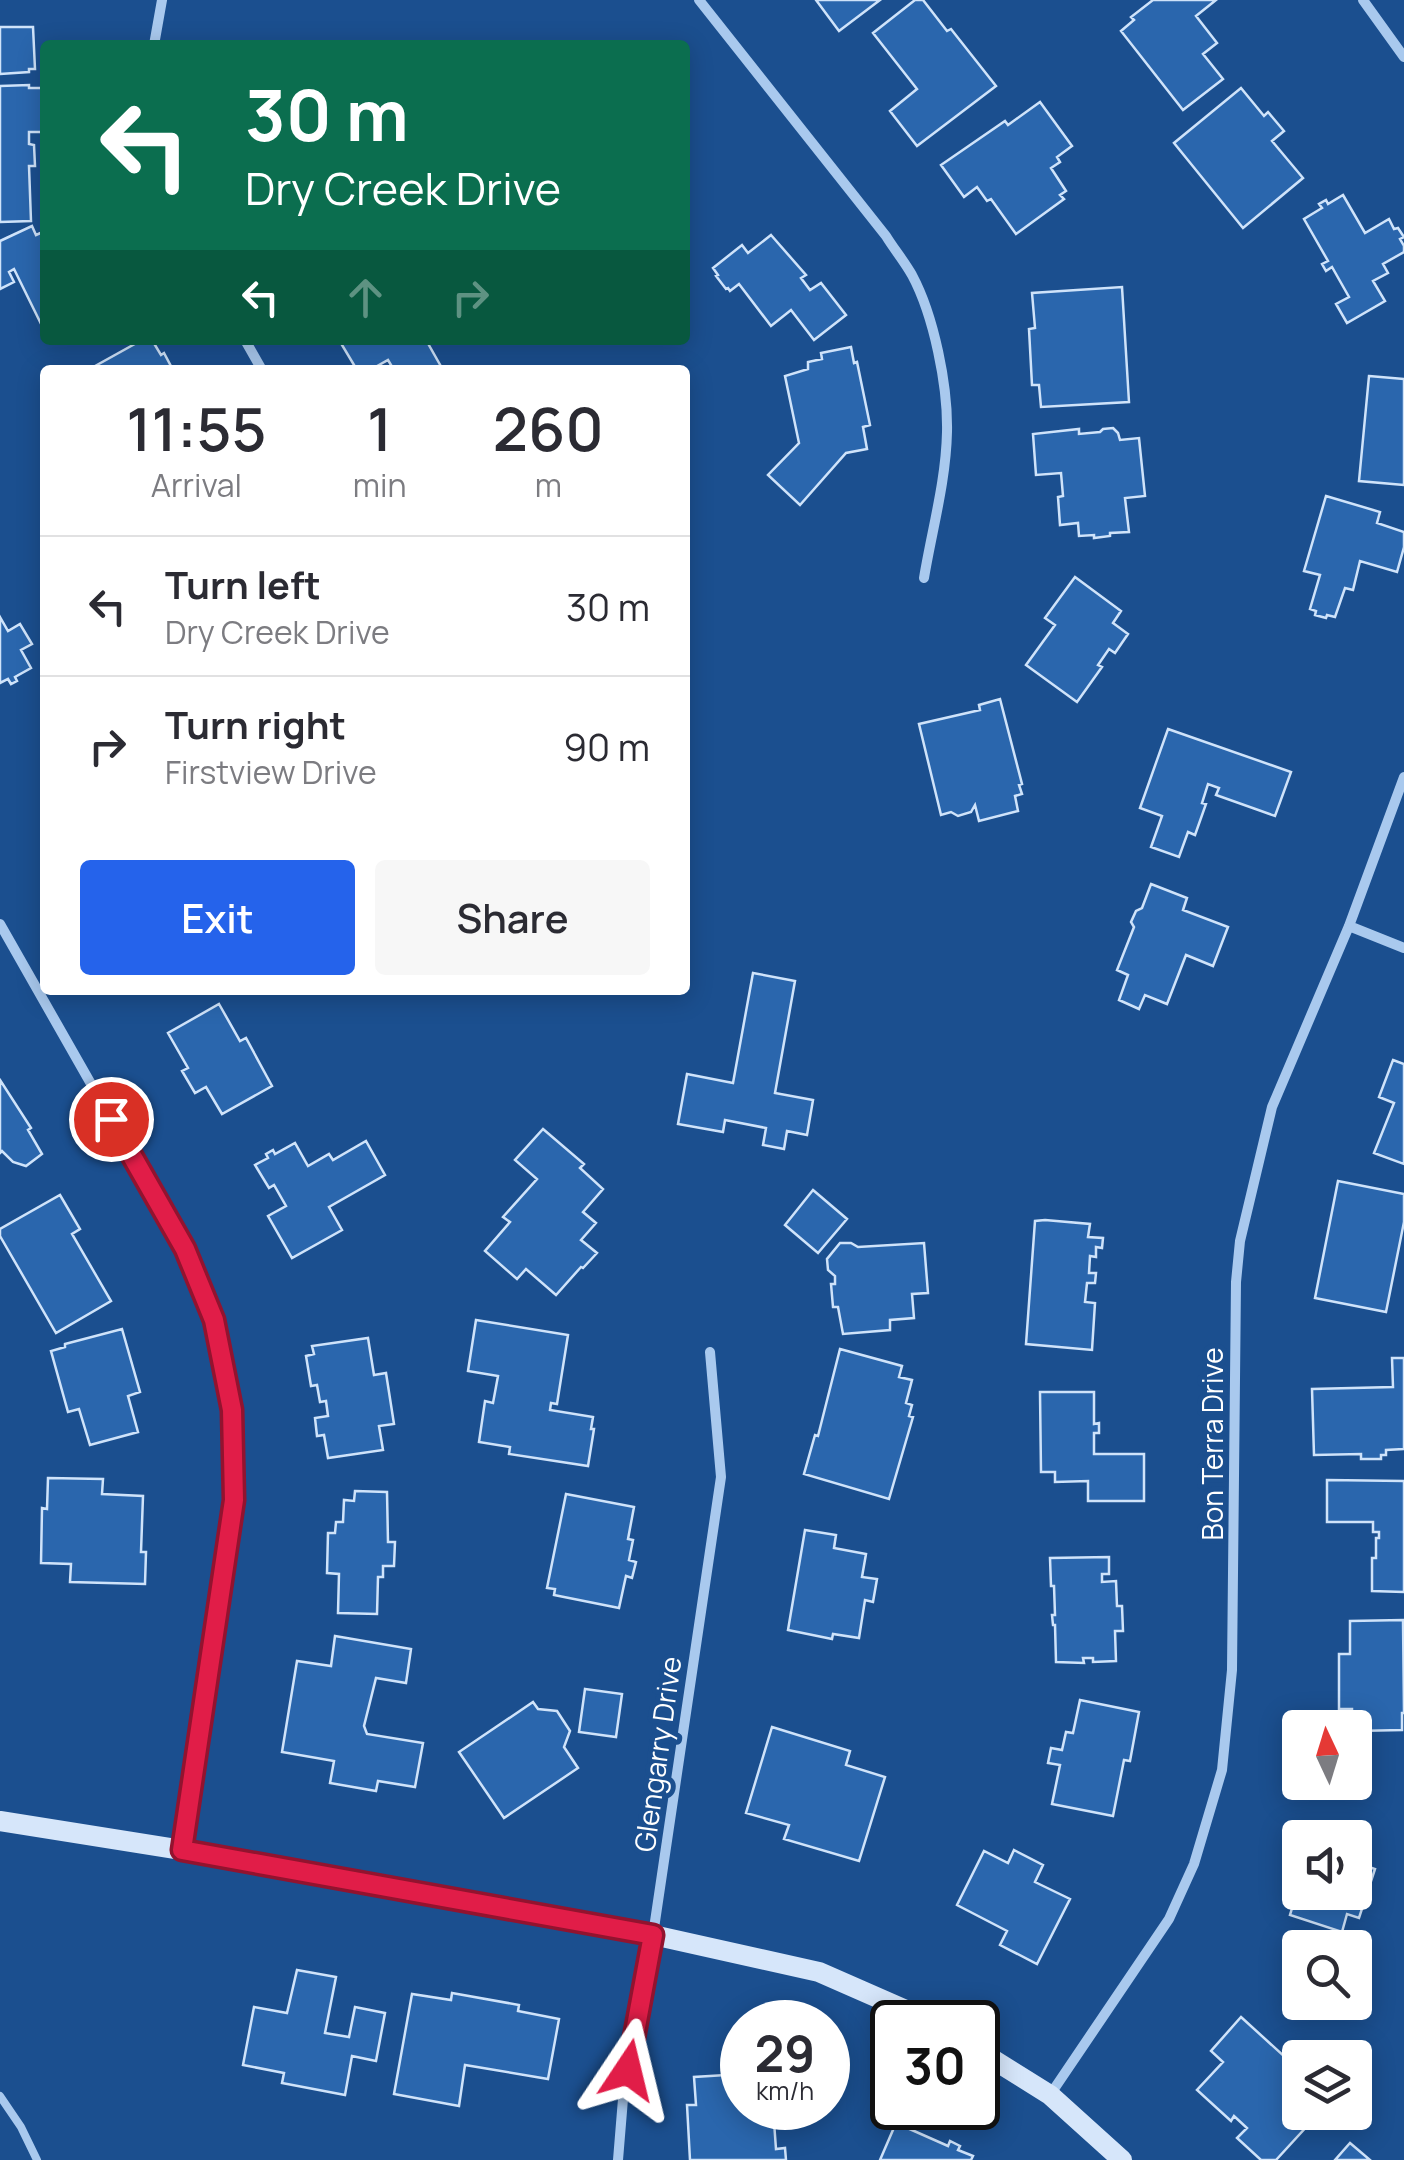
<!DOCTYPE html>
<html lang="en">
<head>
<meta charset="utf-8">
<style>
	body { margin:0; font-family:Manrope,sans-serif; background:#f7f7f7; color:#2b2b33; height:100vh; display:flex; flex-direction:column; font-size:38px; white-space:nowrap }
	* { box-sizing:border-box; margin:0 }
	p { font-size:32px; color:#7c7c81 }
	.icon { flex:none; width:55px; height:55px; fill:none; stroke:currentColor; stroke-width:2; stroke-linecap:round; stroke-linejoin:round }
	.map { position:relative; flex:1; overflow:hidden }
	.drawer { position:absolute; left:40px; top:365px; width:650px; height:630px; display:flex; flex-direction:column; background:#fff; border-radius:10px; box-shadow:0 5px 25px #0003 }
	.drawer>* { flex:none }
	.hud { position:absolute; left:40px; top:40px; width:650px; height:305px; border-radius:10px; box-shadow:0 5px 25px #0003; background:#0b6e4f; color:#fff; overflow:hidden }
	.needle { width:65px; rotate:356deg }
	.fabs { position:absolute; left:1282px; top:1710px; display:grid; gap:20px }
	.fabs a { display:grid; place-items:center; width:90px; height:90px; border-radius:10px; background:#fff; box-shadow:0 5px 25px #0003; font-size:50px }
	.speed { position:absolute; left:720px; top:2000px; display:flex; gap:20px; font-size:50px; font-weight:700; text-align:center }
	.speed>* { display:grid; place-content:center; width:130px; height:130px; border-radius:50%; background:#fff; box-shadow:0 5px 25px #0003; line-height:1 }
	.speed small { font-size:25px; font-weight:400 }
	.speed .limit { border:5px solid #111; border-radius:15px; background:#fff; color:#111 }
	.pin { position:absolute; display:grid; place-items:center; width:85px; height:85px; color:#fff; margin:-42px; border:5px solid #fff; border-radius:50%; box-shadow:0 2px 10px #0007 }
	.me { position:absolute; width:110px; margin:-55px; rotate:10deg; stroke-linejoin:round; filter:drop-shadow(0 0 8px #0008) }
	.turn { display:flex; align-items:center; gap:35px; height:210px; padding:0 40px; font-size:45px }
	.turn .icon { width:130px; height:130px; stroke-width:2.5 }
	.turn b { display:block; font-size:70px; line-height:85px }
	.lanes { display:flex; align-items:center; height:95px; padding:0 40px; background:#0003; justify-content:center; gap:50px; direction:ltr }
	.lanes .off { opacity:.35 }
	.eta { display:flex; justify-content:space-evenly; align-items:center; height:170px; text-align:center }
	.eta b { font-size:60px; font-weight:600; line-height:70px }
	.button { display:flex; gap:20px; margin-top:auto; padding:20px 40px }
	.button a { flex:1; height:115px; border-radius:10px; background:#2563eb; color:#fff; font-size:40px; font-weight:600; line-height:115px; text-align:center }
	.button a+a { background:#f7f7f7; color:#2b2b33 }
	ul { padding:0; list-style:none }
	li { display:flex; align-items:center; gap:30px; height:140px; padding:0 40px; border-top:2px solid #e1e1e2 }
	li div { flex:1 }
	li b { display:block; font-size:38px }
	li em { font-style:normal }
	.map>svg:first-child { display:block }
	.building { fill:#2a66ad; stroke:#cfe3fa; stroke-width:2.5 }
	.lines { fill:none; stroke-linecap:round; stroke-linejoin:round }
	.lane { stroke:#a9c9ee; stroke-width:8 }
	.street { stroke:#a9c9ee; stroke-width:10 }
	.secondary { stroke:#d6e6fa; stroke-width:20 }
	.route-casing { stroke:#92132f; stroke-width:25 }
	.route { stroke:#e11d48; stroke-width:18 }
	.labels { text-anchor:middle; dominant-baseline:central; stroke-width:10; stroke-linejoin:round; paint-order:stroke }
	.street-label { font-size:28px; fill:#fff; stroke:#1b4f8f }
</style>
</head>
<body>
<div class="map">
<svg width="1404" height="2160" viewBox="0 0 1404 2160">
	<rect width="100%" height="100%" fill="#1b4f8f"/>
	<path class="building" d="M816,0H880L839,31Z
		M915,0H923L947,31L951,29L996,86L917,146L890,111L917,89L873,33Z
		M1153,0H1216L1196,16L1217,43L1203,54L1223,79L1183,110L1121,31L1134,20L1131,17Z
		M0,27H33L35,69H29V72L0,74Z
		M29,85V88H45V132H29V144L34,145L35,166H29L31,221L0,222V86Z
		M1241,88L1264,116L1268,112L1284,131L1272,141L1303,178L1243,228L1174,143Z
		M1040,102L1072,146L1057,157L1060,162L1051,168L1066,191L1060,195L1064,199L1016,234L991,199L987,201L977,187L964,197L941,165L1005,121L1008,125Z
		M1343,195L1365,233L1389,219L1394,229L1398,228L1404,237L1400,239L1404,246V252L1383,264L1388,273L1373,281L1385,301L1347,323L1336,304L1349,297L1332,267L1326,271L1322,264L1328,261L1304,219L1322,208L1319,204L1326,200L1328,204Z
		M32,226L36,235L45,231V332L14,269L9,272L14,282L0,289V241Z
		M771,235L806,275L801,278L810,290L821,283L846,315L814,340L791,310L771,326L739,284L730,291L728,288L726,289L716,276L718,275L713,268L742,245L748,253Z
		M1122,287L1129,402L1041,407L1039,385H1032L1029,329L1035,328L1032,293Z
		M142,340H152L161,355L164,353L173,370H88Z
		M339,340H426L443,370H394L388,360L370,370H357Z
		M851,347L854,363L857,362L870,425L863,427L867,449L846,453L800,505L768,475L799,443L785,376L808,369V362L822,359L821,353Z
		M1369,376L1404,379V485L1359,481Z
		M1113,428L1118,433L1120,440L1139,438L1145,496L1125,498L1129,532L1110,533V536L1094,538V535L1079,536L1078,523L1060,525L1058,497L1063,496L1061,473L1036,475L1033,434L1079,429V434L1100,432L1103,429Z
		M1326,496L1380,512L1377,523L1404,532V547L1397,572L1360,561L1353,590L1345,588L1335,617L1327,615L1326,618L1315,615L1316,611L1310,609L1320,575L1304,571Z
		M1075,577L1121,611L1113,623L1128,634L1115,653L1109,649L1098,665L1102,667L1077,702L1026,665L1055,625L1045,618Z
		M0,617L8,631L20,624L32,644L21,650L31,668L15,677L17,681L11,684L8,679L0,683Z
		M1000,699L1022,784L1019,785L1022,794L1015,796L1018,811L979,821L975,805L971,812L958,816L951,812L941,815L919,724L980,710L979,705Z
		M1168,729L1291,772L1275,816L1216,795L1219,788L1208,784L1202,803L1206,804L1195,835L1188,832L1179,857L1151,847L1162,816L1140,808Z
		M1151,884L1187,898L1183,910L1228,927L1213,966L1186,955L1167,1004L1145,995L1139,1009L1119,1000L1128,975L1117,970L1134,927L1131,922L1136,911L1142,908Z
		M753,973L795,981L775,1093L813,1100L807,1135L787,1131L784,1149L763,1145L766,1128L725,1120L723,1132L678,1124L687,1074L733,1083Z
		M219,1004L240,1041L246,1038L272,1086L222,1114L206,1087L195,1093L182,1071L188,1068L168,1033Z
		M1393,1060L1404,1064V1164L1374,1153L1394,1103L1379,1097Z
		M0,1080L31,1128L28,1130L42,1154L26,1166L13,1162L2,1151L0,1153Z
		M543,1129L584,1164L580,1168L603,1189L583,1212L596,1223L581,1240L597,1253L583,1268L581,1267L556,1295L526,1269L517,1279L485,1251L510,1222L503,1217L537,1179L515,1160Z
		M366,1141L385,1175L329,1207L342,1230L292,1258L268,1216L286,1206L274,1185L269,1188L255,1165L268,1158L266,1154L273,1150L275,1154L295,1143L308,1166L329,1154L333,1160Z
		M1338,1181L1404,1194V1222L1386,1312L1315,1298Z
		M813,1190L847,1219L818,1253L785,1225Z
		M60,1195L80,1229L72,1234L111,1301L56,1333L0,1236V1229Z
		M1045,1220L1090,1224L1088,1237L1103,1238L1102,1248L1096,1247V1257L1090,1256L1089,1273H1096L1095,1283H1087L1085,1302L1095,1303L1092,1350L1026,1344L1035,1221Z
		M840,1243H851L858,1247L924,1243L928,1293L912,1294L914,1318L890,1320V1330L843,1334L838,1307H833L831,1284H835V1276L828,1270L827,1259Z
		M476,1320L568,1335L557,1404L551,1403L550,1410L593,1417L591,1429H594L588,1466L509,1454L510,1447L479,1442L485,1401L493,1403L498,1376L468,1371Z
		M122,1329L140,1392L128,1396L138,1432L90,1445L79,1409L68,1412L51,1351L65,1347V1344Z
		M368,1338L374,1375L386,1373L394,1424L379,1426L383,1450L328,1458L324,1435L317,1436L315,1418L328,1416L326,1401L320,1402L317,1385L311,1386L306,1356L314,1354L312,1346Z
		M840,1349L902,1366L899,1377L912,1380L906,1403L912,1405L909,1416L913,1417L889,1499L804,1474L815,1435L818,1436Z
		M1392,1358H1404V1449L1386,1450V1455H1381V1459H1361V1454L1314,1455L1312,1389L1393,1387Z
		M1040,1392H1094V1424L1099,1423V1433H1094V1454H1144V1501H1088V1481L1055,1482V1472H1041Z
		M48,1478L103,1479L102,1494L143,1496L141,1552H146L145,1584L70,1582L71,1564L41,1563L42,1508L47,1509Z
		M1327,1480L1404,1481V1592L1372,1591V1558H1376V1538H1379V1532H1373V1522H1327Z
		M355,1491L387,1492L388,1542H395L394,1566H383V1577H378L377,1614L338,1613L339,1574L327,1573L328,1533H335L336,1522H343L344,1500L354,1501Z
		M566,1494L634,1507L628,1539L633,1540L629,1560L636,1562L632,1578L626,1576L619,1608L554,1595L555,1589L547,1588Z
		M805,1530L836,1535L834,1548L866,1554L862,1577L877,1579L873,1602L865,1600L859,1638L833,1634L832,1639L788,1630Z
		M1109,1557V1574H1102V1582L1116,1581L1117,1606H1122L1123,1631H1115L1116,1661L1093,1662V1658H1083L1084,1663L1056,1662L1055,1625H1053L1052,1615H1055L1054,1586H1051L1050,1558Z
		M1403,1620L1404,1713H1402V1730L1355,1731V1728H1352V1709H1339V1654H1350V1621Z
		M335,1636L411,1649L406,1683L376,1678L364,1726L367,1734L423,1743L415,1787L378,1781L376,1791L330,1783L334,1761L282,1752L297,1661L331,1666Z
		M585,1689L622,1694L616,1737L579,1732Z
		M1080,1700L1139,1712L1130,1761L1124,1760L1113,1816L1052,1804L1060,1765L1048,1763L1051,1748L1062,1750L1066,1732L1073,1733Z
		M533,1702L538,1709L557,1711L570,1731L564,1747L578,1768L504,1818L459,1752Z
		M772,1727L850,1751L846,1765L885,1777L859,1861L784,1839L789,1825L746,1813Z
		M1355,1843L1369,1847L1366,1866L1375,1869L1359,1918L1347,1914L1342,1932L1290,1915L1300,1882V1892H1355Z
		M1014,1850L1043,1865L1035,1882L1070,1899L1037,1964L1000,1945L1007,1931L957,1905L984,1851L1008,1863Z
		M297,1970L336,1977L325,2033L349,2037L355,2007L385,2013L376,2061L352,2056L345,2095L282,2083L284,2073L243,2065L254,2007L287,2013Z
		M452,1993L519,2005L518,2011L559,2019L548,2079L465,2065L459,2106L394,2094L412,1994L451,2000Z
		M1241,2017L1286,2058L1293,2050L1301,2058L1300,2112H1320L1276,2160H1261L1237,2138L1247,2128L1234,2116L1231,2121L1197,2090L1223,2062L1211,2051Z
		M742,2074V2108H773L776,2149L785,2148L786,2160H690L687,2105H696L694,2077Z
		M896,2123L948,2146L950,2141L960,2146L958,2150L973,2156L971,2160H880Z
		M1350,2143L1370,2160H1335Z"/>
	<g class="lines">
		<path class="lane" d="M0,2096L21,2127L37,2160"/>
		<path class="street" d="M699,0L886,236C894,249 904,261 912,275C934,316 948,386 947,432C946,481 932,530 924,578
			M1363,0L1404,57
			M154,45L162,0
			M245,340L262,370
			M0,924L185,1249L214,1320L233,1410L234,1500L182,1850
			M1349,926L1404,948
			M1050,2095L1169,1919L1194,1864L1222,1770L1232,1670L1236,1282L1240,1241L1272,1107L1349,926L1404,777
			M618,2160L623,2099L653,1935L721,1477L710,1352"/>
		<path class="secondary" d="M0,1821L182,1850L653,1935L819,1972L933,2022
			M978,2050L1050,2095L1122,2160"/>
	</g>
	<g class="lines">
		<g class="route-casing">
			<path id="route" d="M111,1119L185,1249L214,1320L232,1410L234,1500L182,1850L653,1935L628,2070"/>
		</g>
		<use href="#route" class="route"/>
	</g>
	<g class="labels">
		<g class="street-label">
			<text transform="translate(1212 1444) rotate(-90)">Bon Terra Drive</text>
			<text transform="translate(657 1754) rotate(-82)">Glengarry Drive</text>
		</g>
	</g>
</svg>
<div class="fabs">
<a><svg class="needle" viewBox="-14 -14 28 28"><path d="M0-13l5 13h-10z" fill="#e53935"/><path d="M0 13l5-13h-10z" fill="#7c7c81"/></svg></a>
<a><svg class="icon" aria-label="sound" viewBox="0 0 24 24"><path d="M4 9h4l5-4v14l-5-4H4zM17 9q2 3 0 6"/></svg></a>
<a><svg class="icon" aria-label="search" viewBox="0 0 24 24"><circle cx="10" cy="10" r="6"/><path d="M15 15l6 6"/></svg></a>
<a><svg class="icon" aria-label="layers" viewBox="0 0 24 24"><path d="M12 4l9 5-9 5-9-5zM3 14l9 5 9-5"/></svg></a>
</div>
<div class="speed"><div>29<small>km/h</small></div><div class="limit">30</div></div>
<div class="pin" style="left:111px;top:1119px;background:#d93025"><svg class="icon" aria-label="arrive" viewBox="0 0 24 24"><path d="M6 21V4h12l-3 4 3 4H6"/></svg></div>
<svg class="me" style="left:628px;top:2070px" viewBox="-20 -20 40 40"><path d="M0-17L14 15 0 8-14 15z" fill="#e11d48" stroke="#fff" stroke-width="4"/></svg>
<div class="hud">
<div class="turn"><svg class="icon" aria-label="left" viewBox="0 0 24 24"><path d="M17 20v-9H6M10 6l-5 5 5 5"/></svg><div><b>30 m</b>Dry Creek Drive</div></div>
<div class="lanes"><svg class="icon" aria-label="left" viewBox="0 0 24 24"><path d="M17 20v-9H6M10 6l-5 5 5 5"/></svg><svg class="icon off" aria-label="ahead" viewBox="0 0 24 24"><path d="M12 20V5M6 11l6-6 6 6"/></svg><svg class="icon off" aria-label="right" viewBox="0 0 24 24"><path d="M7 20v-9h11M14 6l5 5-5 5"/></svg></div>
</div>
<section class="drawer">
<div class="eta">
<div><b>11:55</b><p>Arrival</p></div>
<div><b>1</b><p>min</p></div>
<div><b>260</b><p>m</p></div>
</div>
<ul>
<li><svg class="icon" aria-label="left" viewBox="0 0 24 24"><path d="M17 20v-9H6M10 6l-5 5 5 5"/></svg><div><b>Turn left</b><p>Dry Creek Drive</p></div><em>30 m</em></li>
<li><svg class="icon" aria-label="right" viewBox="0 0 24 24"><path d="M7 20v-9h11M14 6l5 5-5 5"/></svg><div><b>Turn right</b><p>Firstview Drive</p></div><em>90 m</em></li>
</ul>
<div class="button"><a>Exit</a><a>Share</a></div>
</section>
</div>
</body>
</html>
